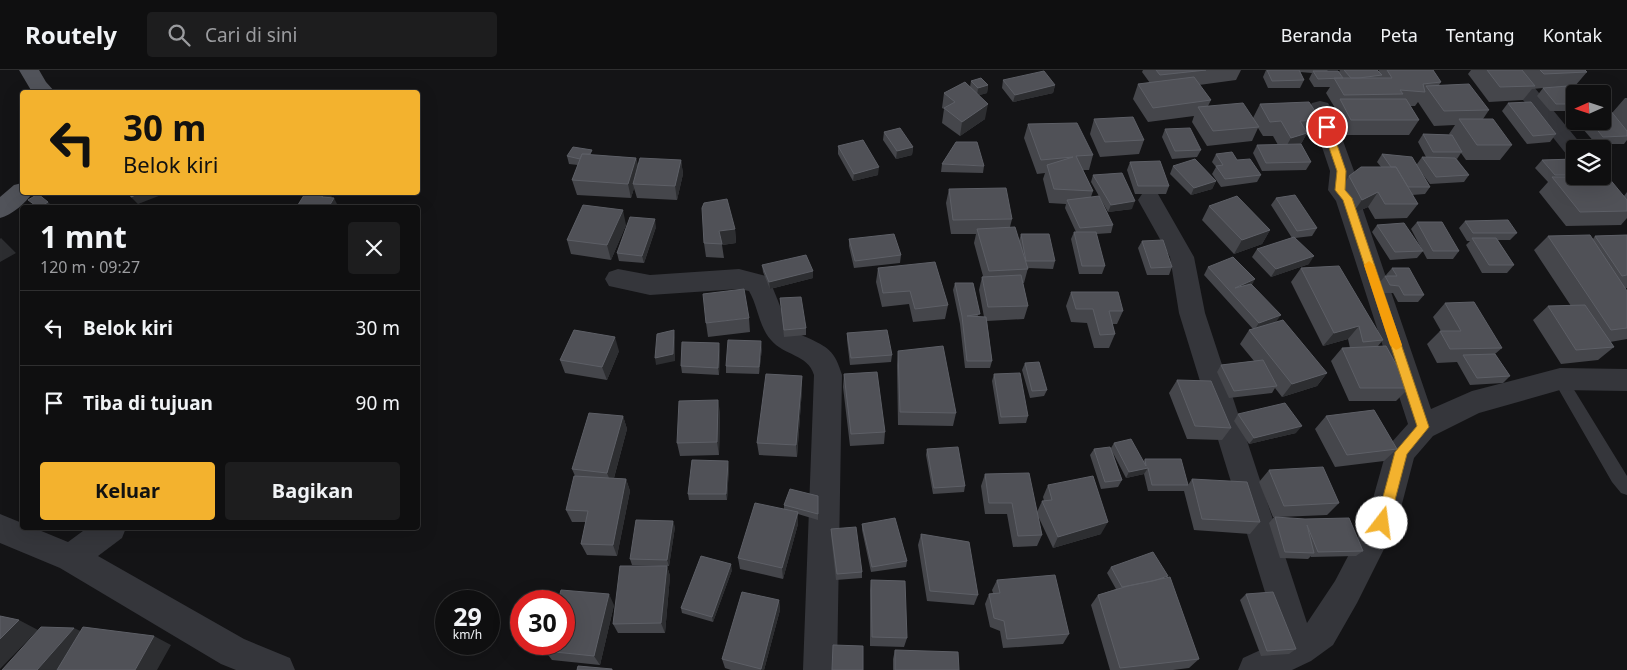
<!DOCTYPE html>
<html lang="id">
<head>
<meta charset="utf-8">
<style>
	body { margin:0; font-family:"Noto Sans",sans-serif; background:#1d1d1e; color:#f1f3f6; height:100vh; display:flex; flex-direction:column; font-size:19px; white-space:nowrap }
	* { box-sizing:border-box; margin:0 }
	p { font-size:16px; color:#9b9c9f }
	.icon { flex:none; width:28px; height:28px; fill:none; stroke:currentColor; stroke-width:2; stroke-linecap:round; stroke-linejoin:round }
	.map { position:relative; flex:1; overflow:hidden }
	.details { position:absolute; left:20px; top:135px; width:400px; height:325px; display:flex; flex-direction:column; background:#0f0f10; border-radius:5px; box-shadow:0 5px 20px #0002,0 0 0 1px #2f2f30 }
	.details>* { flex:none }
	.hud { position:absolute; left:20px; top:20px; width:400px; height:105px; border-radius:5px; box-shadow:0 5px 20px #0002,0 0 0 1px #2f2f30; background:#f3b22e; color:#111; overflow:hidden }
	.needle { width:32px; rotate:267deg }
	.fabs { position:absolute; left:1566px; top:15px; display:grid; gap:10px }
	.fabs a { display:grid; place-items:center; width:45px; height:45px; border-radius:5px; background:#0f0f10; box-shadow:0 5px 20px #0002,0 0 0 1px #2f2f30; font-size:25px }
	.speed { position:absolute; left:435px; top:520px; display:flex; gap:10px; font-size:25px; font-weight:700; text-align:center }
	.speed>* { display:grid; place-content:center; width:65px; height:65px; border-radius:50%; background:#0f0f10; box-shadow:0 5px 20px #0002,0 0 0 1px #2f2f30; line-height:1 }
	.speed small { font-size:12px; font-weight:400 }
	.speed .limit { border:8px solid #d22; background:#fff; color:#111 }
	.pin { position:absolute; display:grid; place-items:center; width:42px; height:42px; color:#fff; margin:-21px; border:2px solid #fff; border-radius:50%; box-shadow:0 1px 5px #0007 }
	.me { position:absolute; width:55px; margin:-28px; rotate:15deg; stroke-linejoin:round; filter:drop-shadow(0 0 4px #0008) }
	.turn { display:flex; align-items:center; gap:18px; height:105px; padding:0 20px; font-size:22px }
	.turn .icon { width:65px; height:65px; stroke-width:2.5 }
	.turn b { display:block; font-size:35px; line-height:42px }
	.round { display:grid; place-items:center; flex:none; width:52px; height:52px; border-radius:5px; background:#1d1d1e }
	.overview { display:flex; align-items:center; justify-content:space-between; height:85px; padding:0 20px }
	h1 { font-size:30px; font-weight:700; line-height:38px }
	.button { display:flex; gap:10px; margin-top:auto; padding:10px 20px }
	.button a { flex:1; height:58px; border-radius:5px; background:#f3b22e; color:#111; font-size:20px; font-weight:700; line-height:58px; text-align:center }
	.button a+a { background:#1d1d1e; color:#f1f3f6 }
	ul { padding:0; list-style:none }
	li { display:flex; align-items:center; gap:15px; height:75px; padding:0 20px; border-top:1px solid #2f2f30 }
	li div { flex:1 }
	li b { display:block; font-size:19px }
	li em { font-style:normal }
	header { display:flex; align-items:center; gap:30px; box-sizing:border-box; height:70px; padding:0 25px; background:#0f0f10; border-bottom:1px solid #2f2f30 }
	header strong { font-size:24px }
	nav { display:flex; gap:28px; margin-inline-start:auto; font-size:18px }
	.search { width:350px; height:45px; background:#1d1d1e; display:flex; align-items:center; gap:12px; box-sizing:border-box; padding:0 18px; border-radius:5px; color:#9b9c9f; font-size:19px }
	.map>svg:first-child { display:block }
	.lines { fill:none; stroke-linecap:round; stroke-linejoin:round }
	.service { fill:#35363b; fill-rule:evenodd }
	.minor { fill:#35363b; fill-rule:evenodd }
	.primary { fill:#51535a; fill-rule:evenodd }
	.wall { fill:#45464b }
	.shaded-wall { fill:#2d2e31 }
	.building { fill:#505157; stroke:#5d5f66 }
	.route { fill:#f3b22e; stroke:#9e741e }
	.slow { fill:#f59e0b }
</style>
</head>
<body>
<header>
<strong>Routely</strong>
<div class="search"><svg class="icon" aria-label="search" viewBox="0 0 24 24"><circle cx="10" cy="10" r="6"/><path d="M15 15l6 6"/></svg>Cari di sini</div>
<nav><a>Beranda</a><a>Peta</a><a>Tentang</a><a>Kontak</a></nav>
</header>
<div class="map">
<svg width="1627" height="600" viewBox="0 0 1627 600">
	<rect width="100%" height="100%" fill="#141416"/>
	<g class="lines">
		<path class="service" d="M1560,303L1565,305L1627,406V425L1621,423L1612,412L1555,313L1552,309L1555,305Z"/>
		<path class="minor" d="M1499,0H1520L1585,79H1575V87L1567,85Z
			M1320,31L1328,33L1331,38L1354,101L1352,118L1359,128L1431,339L1472,321L1560,298L1627,299V321L1560,320L1479,343L1433,366L1414,388L1397,453L1357,533L1333,575L1311,591L1292,600H1238L1243,588L1280,571L1179,243L1170,187L1138,130L1142,124L1150,122L1158,124L1194,187L1205,243L1307,553L1335,511L1367,450L1386,382L1391,373L1408,354L1336,131L1328,120L1330,101L1309,38L1312,33Z
			M618,199L650,205L739,199L766,206C777,222 780,242 790,256C794,261 801,265 806,267C828,277 835,281 842,305L837,600H803L814,305C808,284 784,286 771,270C759,257 758,236 749,221L739,219L650,225L609,216L605,209L609,202Z
			M0,444L22,453V458H34L68,472L87,458H126L122,468L98,486L244,569L290,588L295,600H236L221,594L60,498L0,473Z"/>
		<path class="primary" d="M19,0H39L46,12L55,22H32Z
			M22,113V122H33C26,133 12,145 0,148V127L14,115Z"/>
	</g>
	<path class="wall" d="M1143,0H1241L1236,10L1199,15L1211,30L1208,36L1253,48L1260,34L1321,50L1312,65H1306L1301,74L1311,92L1306,100L1262,101L1253,83L1257,75H1278L1273,66H1263L1258,58L1252,71L1207,76L1192,52L1194,46L1148,52L1133,29L1138,14L1150,13L1142,2Z
		M1266,0H1328L1327,1L1339,2L1340,0H1377L1379,1V0H1433L1441,12L1439,15L1489,40L1483,49L1512,75L1500,90H1466L1461,83L1457,89L1469,105L1464,112L1430,114L1421,102L1430,117L1425,124L1412,125L1418,134L1407,148L1375,149L1368,137L1352,144L1340,120L1349,106L1381,97L1377,92L1382,84L1417,94L1422,87H1426L1418,72L1423,64L1450,65L1449,64L1455,55L1434,56L1418,32L1415,36H1410L1419,50L1409,65H1342L1331,44L1335,38L1326,23L1330,17H1314L1309,9L1312,3L1300,2L1304,10L1300,18H1268L1263,7Z
		M1471,0H1585L1587,2L1575,16V41H1550L1537,26L1543,18L1532,19L1523,30L1489,32L1468,4Z
		M1003,10L1055,15L1053,23L1013,32L1002,18Z
		M971,11L988,15L987,23L979,25L985,49L960,66L942,53L944,39L942,38L944,23L970,17Z
		M1625,28H1627V70L1624,74H1596L1576,51H1602L1612,43Z
		M1508,33L1556,64L1550,72L1527,74L1502,41Z
		M1094,49L1144,70L1139,84L1100,87L1090,64Z
		M1028,54L1093,85L1089,100H1083L1093,121L1091,127L1113,155L1111,163L1096,164L1105,196L1102,204H1079L1071,169L1074,162H1076L1065,138L1066,134L1049,133L1043,109L1045,103L1037,104L1024,68Z
		M1165,59L1201,80L1197,87L1172,89L1162,67Z
		M884,62L913,77L912,85L896,89L883,70Z
		M838,76L878,105L853,111L838,84Z
		M1216,84L1237,90L1261,105L1257,112L1221,117L1212,104L1216,97L1212,92Z
		M594,85L636,88L638,96L681,90L683,104L677,130L637,128L634,118L631,128L577,125L572,110L578,95L569,94L567,86Z
		M1575,89V106H1600V107L1624,126L1627,122V148L1621,155L1566,156L1539,122L1548,112L1535,98L1542,90Z
		M1130,92L1169,116L1166,124H1135L1127,100Z
		M942,94L984,96L983,103L941,102Z
		M1173,96L1216,111L1212,119L1191,125L1170,104Z
		M1093,105L1132,139L1108,142L1091,112Z
		M949,119L1012,149L1010,157L1019,171L1021,164L1055,191L1053,199L1028,198L1024,213H1023L1028,236L1024,249L987,251L992,291L990,298H965L960,254L953,220L955,213L979,247H984L979,220L982,207L983,206L974,173L976,164H951L946,133Z
		M1276,128L1317,158L1312,166L1295,168L1309,194L1271,207L1252,187L1257,179L1292,168L1271,135Z
		M1209,136L1270,160L1262,174L1234,184L1202,150Z
		M1465,151L1517,163L1510,170H1498L1514,195L1507,203H1482L1466,175L1470,171H1467L1459,158Z
		M1417,152L1459,181L1453,189H1427L1411,159Z
		M626,155L611,190L571,184L567,170Z
		M1377,155L1423,181L1417,188L1390,190L1372,162Z
		M656,157L644,193L619,191L617,183Z
		M735,159L736,173L722,175L724,188L706,187L704,173Z
		M1627,165V218H1625L1627,221V269L1610,272L1614,277L1598,290L1561,294L1533,250L1548,236H1571L1534,180L1548,166L1593,169L1595,166Z
		M849,169L901,185L900,193L854,198L849,176Z
		M1142,171L1172,197L1169,205H1147L1138,178Z
		M762,195L813,208L770,219L763,202Z
		M1208,197L1252,215L1275,252L1327,303L1317,316L1282,327L1275,318L1272,323L1229,328L1217,302L1221,295L1254,291L1240,274L1249,260L1253,259L1204,205Z
		M878,198L948,235L945,249L913,252L909,234L882,237L876,212Z
		M1301,198L1383,270L1378,276L1409,318L1396,331H1349L1331,291L1342,278H1350L1348,269L1323,276L1291,212Z
		M1392,198L1424,225L1418,232H1398L1393,223H1384L1379,213L1385,206H1387L1386,205Z
		M1071,222L1123,241L1117,254H1112L1115,264L1109,278H1094L1087,253L1071,252L1066,236Z
		M780,228L806,258V265L784,267Z
		M1445,233L1502,278L1495,284L1510,306L1503,313L1470,315L1457,292L1437,293L1427,274L1440,261H1441L1433,247Z
		M749,248L750,262L708,267L706,253Z
		M847,263L892,285L891,292L850,295L847,270Z
		M762,278L759,304L726,303V296Z
		M720,280L719,305L682,303L681,296Z
		M619,281L607,310L565,303L560,290Z
		M898,281L956,343L953,356L898,355L897,295Z
		M1025,293L1047,320L1044,326L1030,328L1022,300Z
		M844,304L885,362L884,374L850,376L843,317Z
		M994,304L1028,346L1026,353L999,354L992,311Z
		M802,306V319L797,387L759,385L757,373Z
		M1177,310L1231,358L1222,370L1187,369L1169,323Z
		M720,342L719,385L680,386L677,373Z
		M1238,344L1296,363L1249,374L1234,351Z
		M623,346L627,359L614,408L626,409L630,421L617,486L587,485L581,474L586,452H572L566,440L575,406L572,399Z
		M1326,346L1397,379L1384,391L1335,397L1315,359Z
		M1114,373L1144,391L1145,389L1188,415L1192,409L1260,452L1250,464L1194,460L1184,421H1148L1144,404L1126,408L1113,383L1122,410L1118,417L1101,419L1090,385L1094,379L1111,378Z
		M927,379L965,416L964,422L933,424L926,385Z
		M729,397L727,430H689L688,424Z
		M1269,400L1339,433L1327,445L1279,447L1363,481L1356,486L1311,487V486L1308,489L1280,488L1269,453L1274,447H1273L1259,412Z
		M985,404L1037,442L1042,431H1044L1043,427L1048,415L1101,464L1053,478L1038,446L1042,465L1037,476L1013,477L1007,444H985L981,416Z
		M818,426V450L798,444V454L783,509L740,499L738,488L784,439V435Z
		M862,454L907,491L906,497L871,502L862,460Z
		M675,457L669,496H667L670,506L665,563H618L613,554L660,496L632,495L630,489Z
		M831,459L862,502V508L836,510L831,465Z
		M921,464L978,525L974,535L927,531L918,475Z
		M1111,497L1166,508L1199,589L1189,598L1173,600H1110L1091,535L1098,525L1116,519L1107,503Z
		M732,500L713,552L682,543L681,538Z
		M871,510L907,568L904,577L870,576V520Z
		M997,510L1069,564L1063,574L1003,578L1000,561L990,557L985,534L989,524L993,523L992,520Z
		M1246,524L1296,579L1289,584L1261,586L1240,530Z
		M779,530L780,540L764,600H731L725,598L722,589Z
		M614,535L600,595L552,590L545,581Z
		M895,580L959,600H893V589Z"/>
	<path class="shaded-wall" d="M988,15L987,23L977,26L978,18Z
		M1055,15L1053,23L1013,32L1015,25Z
		M988,34L985,49L960,66L962,52Z
		M1307,63L1299,77L1283,82L1291,68Z
		M913,77L912,85L896,89L897,81Z
		M636,88L639,102L633,114L634,118L631,128L628,114Z
		M681,90L683,104L677,130L675,116Z
		M879,97L878,105L853,111L854,104Z
		M1216,111L1212,119L1191,125L1194,118Z
		M143,122H169L138,134L131,127Z
		M324,122H330L332,126L326,135L322,127Z
		M1378,122L1368,137L1352,144L1362,130Z
		M334,128L338,136V138H328Z
		M1135,131L1132,139L1108,142L1111,135Z
		M48,132L54,138H39Z
		M623,140L626,155L611,190L607,175Z
		M655,149L656,157L644,193L642,186Z
		M735,159L736,173L722,175L719,161Z
		M1270,160L1262,174L1234,184L1242,170Z
		M1,168L16,183L0,192V169Z
		M1314,186L1309,194L1271,207L1276,199Z
		M813,201V208L770,219L769,212Z
		M1255,209L1251,217L1235,218Z
		M1281,245L1276,252L1254,260L1259,253Z
		M1359,256L1348,269L1323,276L1334,263Z
		M674,260L675,267V291L656,295L655,288Z
		M615,267L619,281L607,310L602,297Z
		M761,271L762,278L759,304V297Z
		M719,273L720,280L719,305L718,298Z
		M1327,303L1317,316L1282,327L1292,314Z
		M802,306V319L797,387L796,375Z
		M718,330L720,342L719,385L717,372Z
		M623,346L627,359L612,415L607,403Z
		M1302,356L1296,363L1249,374L1254,368Z
		M728,391L729,397L727,430L726,424Z
		M1148,398L1144,404L1126,408L1129,402Z
		M626,409L630,421L617,486L613,475Z
		M798,442V454L783,509L782,498Z
		M673,451L675,457L669,496L667,490Z
		M1108,452L1101,464L1053,478L1058,467Z
		M731,494L732,500L713,552L712,547Z
		M667,496L670,506L665,563L661,553Z
		M609,524L614,535L600,595L594,586Z
		M779,530L780,540L764,600H761Z
		M19,550L38,560L0,599V569Z
		M74,558L93,567L64,600H37Z
		M154,566L171,575L157,600H135Z"/>
	<path class="building" d="M1156,0H1206L1160,5Z
		M1267,0H1299L1304,10L1272,11Z
		M1344,0H1377L1382,5L1359,8H1351Z
		M1387,0H1433L1441,12L1423,14L1425,22L1400,20L1403,24L1344,25L1334,8H1392Z
		M1487,0H1522L1535,16L1500,17Z
		M1540,0H1585L1587,2L1544,4Z
		M1044,1L1055,15L1015,25L1003,10Z
		M1313,1H1338L1343,8L1318,9Z
		M1194,7L1211,30L1153,38L1138,14Z
		M981,8L988,15L978,18L971,11Z
		M965,12L988,34L962,52L944,38L955,32L944,23Z
		M1469,14L1489,40L1444,41L1426,16Z
		M1580,15L1587,24H1575V34H1556L1543,18Z
		M1340,29H1406L1419,50H1351Z
		M1309,32L1321,50L1300,51L1307,63L1291,68L1281,51L1270,52L1260,34Z
		M1531,32L1556,64L1533,66L1508,33Z
		M1243,33L1259,57L1213,61L1198,37Z
		M1602,40H1610L1627,61V66L1603,67L1590,51H1602Z
		M1133,47L1144,70L1105,72L1094,49Z
		M1459,49H1493L1512,75H1477Z
		M1077,53L1093,85L1076,86L1093,121L1054,119L1047,95L1073,87L1041,90L1028,54Z
		M900,58L913,77L897,81L884,62Z
		M1190,58L1201,80L1175,81L1165,59Z
		M1423,64L1452,65L1462,82H1433Z
		M863,70L879,97L854,104L838,76Z
		M956,72H977L984,96L942,94Z
		M1301,74L1311,92L1266,93L1257,75Z
		M573,77L592,80L590,84H582L580,89L567,86Z
		M1232,82L1237,90L1250,89L1261,105L1225,109L1216,96L1223,95L1216,84Z
		M582,84L636,88L628,114L572,110Z
		M1382,84L1412,87L1430,117H1408L1396,97H1391Z
		M1422,87L1455,88L1469,105L1436,107Z
		M640,88L681,90L675,116L633,114Z
		M1195,89L1216,111L1194,118L1173,96Z
		M1575,89V105H1555L1542,90Z
		M1160,91L1169,116H1138L1130,92Z
		M1361,97H1396L1418,134H1385L1378,122L1362,130L1349,106Z
		M1122,103L1135,131L1111,135L1093,105Z
		M1552,107H1608L1627,130V141L1580,142Z
		M1006,118L1012,149L953,150L949,119Z
		M130,122H143L131,127Z
		M306,122H324L322,127L334,128L328,138H296Z
		M38,124L48,132L39,138L28,130Z
		M1295,125L1317,158L1297,161L1276,128Z
		M1099,126L1113,155L1080,158L1067,130Z
		M1237,126L1270,160L1242,170L1209,136Z
		M727,129L735,159L719,161L722,174L704,173L702,138L704,133Z
		M583,135L623,140L607,175L567,170Z
		M630,147L655,149L642,186L617,183Z
		M1508,150L1517,163H1473L1465,151Z
		M1417,152H1442L1459,181H1433Z
		M1404,153L1423,181L1395,182L1377,155Z
		M1015,157L1028,199L989,201L977,159Z
		M1074,162H1096L1105,196H1082Z
		M894,164L901,185L855,191L849,169Z
		M1021,164H1049L1055,191H1026Z
		M1590,165L1627,221V258L1611,260L1548,166Z
		M1627,165V205L1622,206L1595,166Z
		M1294,167L1314,186L1276,199L1257,179Z
		M1472,168H1496L1514,195H1489Z
		M1163,170L1172,197L1151,198L1142,171Z
		M806,185L813,201L769,212L762,195Z
		M1233,187L1255,209L1235,218L1251,214L1281,245L1259,253L1208,197Z
		M935,192L948,235L915,239L910,221L883,223L878,198Z
		M1339,196L1383,270L1363,272L1359,256L1334,263L1301,198Z
		M1392,198H1409L1424,225H1404L1399,216L1390,215L1385,206H1397Z
		M1021,205L1028,236L988,237L982,207Z
		M955,213H973L980,244L967,246L986,247L992,291H967L962,246Z
		M744,219L749,248L706,253L703,224Z
		M1071,222H1118L1123,241H1109L1115,264L1100,265L1093,239H1076Z
		M801,227L806,258L784,260L780,228Z
		M1474,232L1502,278L1450,279L1440,261H1461L1445,233Z
		M1585,235L1614,277L1576,280L1548,236Z
		M1283,250L1327,303L1292,314L1249,260Z
		M574,260L615,267L602,297L560,290Z
		M674,260L673,284L655,288L657,264Z
		M887,260L892,285L851,288L847,263Z
		M728,270L761,271L759,297L726,296Z
		M682,272L719,273L718,298L681,296Z
		M943,276L956,343L900,342L898,281Z
		M1386,276L1409,318H1360L1342,278Z
		M1495,284L1510,306L1477,308L1463,285Z
		M1263,290L1277,316L1234,321L1221,295Z
		M1039,292L1047,320L1032,321L1025,293Z
		M877,302L885,362L851,364L844,304Z
		M1020,303L1028,346L1001,347L994,304Z
		M766,304L802,306L796,375L757,373Z
		M1177,310L1211,311L1231,358L1195,356Z
		M718,330L717,372L677,373L679,331Z
		M1285,333L1302,356L1254,368L1238,344Z
		M1374,340L1397,379L1347,385L1326,346Z
		M589,343L623,346L607,403L572,399Z
		M1131,369L1146,396L1145,389H1181L1188,415H1152L1148,398L1129,402L1114,373Z
		M958,377L965,416L934,418L927,379Z
		M1110,377L1122,410L1105,412L1094,379Z
		M692,390L728,391L726,424H688Z
		M1323,397L1339,433L1284,436L1269,400Z
		M1029,403L1042,465L1018,466L1012,433H989L985,404Z
		M574,406L626,409L613,475L581,474L588,441L566,440Z
		M1093,406L1108,452L1058,467L1042,431L1052,430L1048,415Z
		M1192,409L1247,412L1260,452L1202,449Z
		M790,419L818,426V444L784,435Z
		M755,433L798,442L782,498L738,488Z
		M1275,447L1305,449L1349,448L1363,481L1318,482L1307,455L1314,483L1285,482Z
		M895,448L907,491L872,497L862,454Z
		M636,450L673,451L667,490L630,489Z
		M856,457L862,502L837,504L831,459Z
		M921,464L969,472L978,525L930,521Z
		M1153,482L1168,506L1153,511L1122,517L1111,497Z
		M701,486L731,494L712,547L681,538Z
		M620,496H667L661,553L613,554Z
		M1055,505L1069,564L1007,569L1004,551L994,548L989,524L1000,523L997,510Z
		M1170,507L1199,589L1120,598L1098,525L1128,516Z
		M871,510L905,511L907,568L872,567Z
		M561,520L609,524L594,586L545,581L547,574H564V531H558Z
		M742,522L779,530L761,599L722,589Z
		M1273,522L1296,579L1267,581L1246,524Z
		M0,546L19,550L0,569Z
		M41,557L74,558L37,600H2Z
		M83,557L154,566L135,600H57Z
		M833,575L863,576V600H832Z
		M895,580L958,582L959,600H895Z
		M578,596L612,599V600H577Z"/>
	<path class="route" d="M1327,54L1331,57L1346,101L1345,120L1352,128L1429,357L1407,384L1389,453L1387,457L1382,459L1378,457L1376,453L1395,382L1417,356L1343,130L1335,120L1337,101L1322,57Z"/>
	<path class="slow" d="M1369,191L1374,195L1402,275L1400,278L1396,280L1390,275L1364,195Z"/>
</svg>
<div class="fabs">
<a><svg class="needle" viewBox="-14 -14 28 28"><path d="M0-13l5 13h-10z" fill="#e53935"/><path d="M0 13l5-13h-10z" fill="#9b9c9f"/></svg></a>
<a><svg class="icon" aria-label="layers" viewBox="0 0 24 24"><path d="M12 4l9 5-9 5-9-5zM3 14l9 5 9-5"/></svg></a>
</div>
<div class="speed"><div>29<small>km/h</small></div><div class="limit">30</div></div>
<div class="pin" style="left:1327px;top:57px;background:#d93025"><svg class="icon" aria-label="arrive" viewBox="0 0 24 24"><path d="M6 21V4h12l-3 4 3 4H6"/></svg></div>
<svg class="me" style="left:1382px;top:453px" viewBox="-20 -20 40 40"><circle r="19" fill="#fff"/><path d="M0-13L10 11 0 6-10 11z" fill="#f3b22e"/></svg>
<div class="hud">
<div class="turn"><svg class="icon" aria-label="left" viewBox="0 0 24 24"><path d="M17 20v-9H6M10 6l-5 5 5 5"/></svg><div><b>30 m</b>Belok kiri</div></div>
</div>
<section class="details">
<div class="overview"><div><h1>1 mnt</h1><p>120 m · 09:27</p></div><a class="round"><svg class="icon" aria-label="close" viewBox="0 0 24 24"><path d="M6 6l12 12M18 6L6 18"/></svg></a></div>
<ul>
<li><svg class="icon" aria-label="left" viewBox="0 0 24 24"><path d="M17 20v-9H6M10 6l-5 5 5 5"/></svg><div><b>Belok kiri</b></div><em>30 m</em></li>
<li><svg class="icon" aria-label="arrive" viewBox="0 0 24 24"><path d="M6 21V4h12l-3 4 3 4H6"/></svg><div><b>Tiba di tujuan</b></div><em>90 m</em></li>
</ul>
<div class="button"><a>Keluar</a><a>Bagikan</a></div>
</section>
</div>
</body>
</html>
